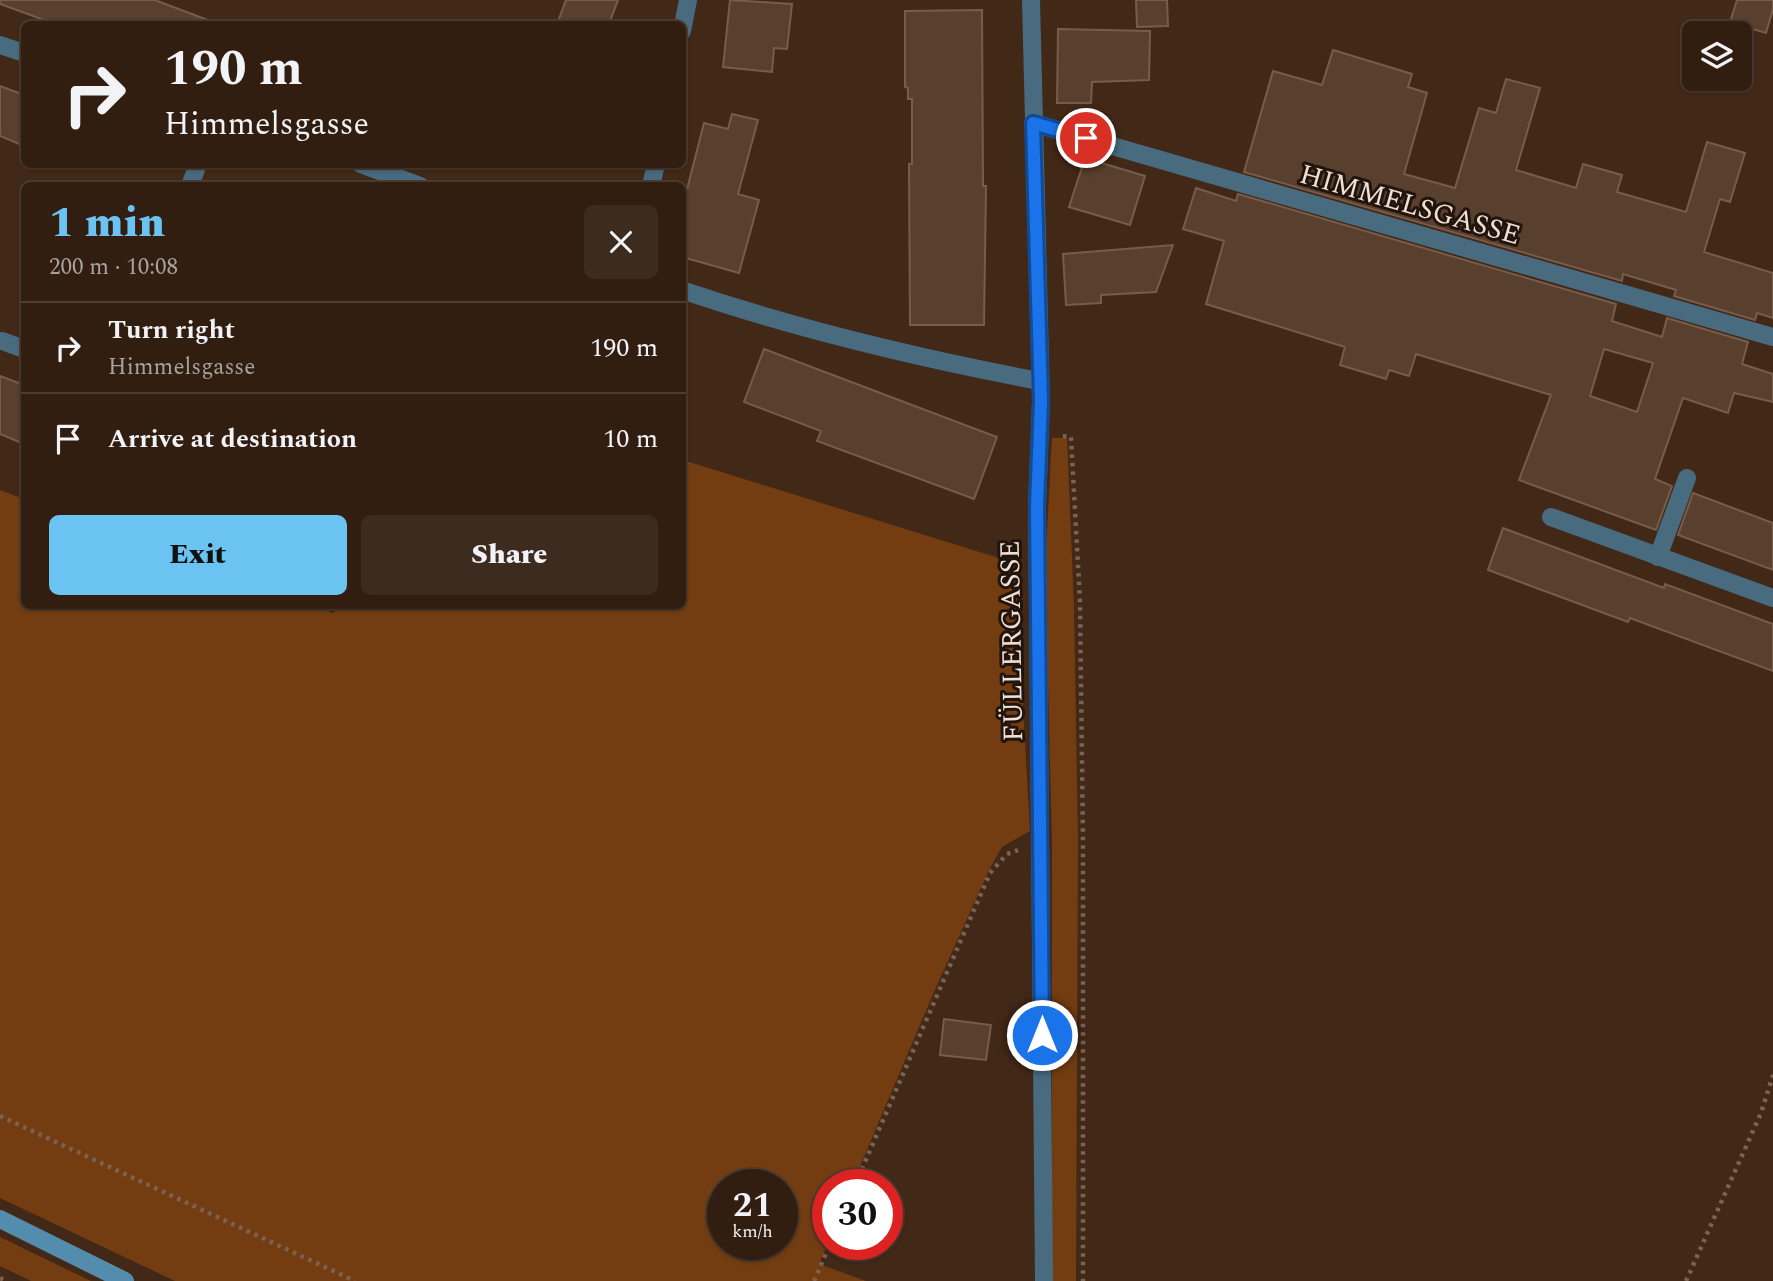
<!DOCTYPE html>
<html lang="en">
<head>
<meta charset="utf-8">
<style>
	body { margin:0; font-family:Spectral,serif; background:#3d2b1f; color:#f1f3f6; height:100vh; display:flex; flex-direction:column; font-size:26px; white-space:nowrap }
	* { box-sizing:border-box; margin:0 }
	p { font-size:23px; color:#a8a29f }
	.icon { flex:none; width:38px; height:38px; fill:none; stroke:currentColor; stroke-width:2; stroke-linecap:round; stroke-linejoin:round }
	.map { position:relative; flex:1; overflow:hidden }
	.details { position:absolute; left:21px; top:182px; width:665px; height:427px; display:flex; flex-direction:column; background:#321e11; border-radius:10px; box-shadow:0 2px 5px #0004,0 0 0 2px #4d3c31 }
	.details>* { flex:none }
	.hud { position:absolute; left:21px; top:21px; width:665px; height:147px; border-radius:10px; box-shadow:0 2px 5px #0004,0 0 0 2px #4d3c31; background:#321e11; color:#f1f3f6; overflow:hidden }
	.controls { position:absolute; left:1682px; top:21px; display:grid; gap:14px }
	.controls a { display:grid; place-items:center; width:70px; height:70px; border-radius:10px; background:#321e11; box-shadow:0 2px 5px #0004,0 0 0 2px #4d3c31; font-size:35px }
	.speed { position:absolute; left:707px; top:1169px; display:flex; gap:14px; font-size:35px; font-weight:700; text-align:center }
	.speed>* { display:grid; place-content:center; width:91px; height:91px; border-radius:50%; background:#321e11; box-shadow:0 2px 5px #0004,0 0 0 2px #4d3c31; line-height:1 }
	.speed small { font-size:18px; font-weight:400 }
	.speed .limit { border:10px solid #d22; background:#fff; color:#111 }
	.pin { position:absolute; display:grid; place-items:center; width:60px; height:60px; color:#fff; margin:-30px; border:4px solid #fff; border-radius:50%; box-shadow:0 2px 7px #0007 }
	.me { position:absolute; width:77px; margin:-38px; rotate:0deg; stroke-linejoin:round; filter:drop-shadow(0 0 5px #0008) }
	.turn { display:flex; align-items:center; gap:24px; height:147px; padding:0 28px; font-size:32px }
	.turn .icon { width:91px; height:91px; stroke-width:2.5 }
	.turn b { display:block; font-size:49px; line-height:60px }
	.round { display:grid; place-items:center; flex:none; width:74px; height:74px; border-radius:10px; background:#3d2b1f }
	.head { display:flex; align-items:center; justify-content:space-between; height:119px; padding:0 28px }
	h1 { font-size:42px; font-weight:800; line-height:52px; color:#6bc3f2 }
	.cta { display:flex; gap:14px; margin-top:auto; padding:14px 28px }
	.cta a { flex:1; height:80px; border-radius:10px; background:#6bc3f2; color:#111; font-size:28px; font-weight:800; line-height:80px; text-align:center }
	.cta a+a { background:#3d2b1f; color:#f1f3f6 }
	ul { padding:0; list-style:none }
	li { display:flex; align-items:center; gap:21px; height:91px; padding:0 28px; border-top:2px solid #4d3c31 }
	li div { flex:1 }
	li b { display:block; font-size:26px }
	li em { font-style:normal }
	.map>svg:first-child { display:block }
	.green { fill:#733d11; fill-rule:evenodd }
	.building { fill:#593f2d; stroke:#785c49; stroke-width:2; fill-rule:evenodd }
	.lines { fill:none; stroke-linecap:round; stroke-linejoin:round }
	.path { stroke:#7a6355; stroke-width:4.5; stroke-dasharray:3.5 5; stroke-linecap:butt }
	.service { stroke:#486b7f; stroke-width:18 }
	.minor { stroke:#486b7f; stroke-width:18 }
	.secondary { stroke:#538cac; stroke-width:18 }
	.route-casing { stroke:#114b97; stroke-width:18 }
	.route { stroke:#1a73e8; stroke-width:12 }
	.labels { text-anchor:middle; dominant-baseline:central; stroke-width:6; stroke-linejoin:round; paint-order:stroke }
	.street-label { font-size:28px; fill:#f0dfd5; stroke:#20140d }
</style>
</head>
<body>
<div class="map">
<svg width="1773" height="1281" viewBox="0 0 1773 1281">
	<rect width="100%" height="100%" fill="#422817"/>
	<path class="green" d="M1052,438H1067L1074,604L1078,839L1076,1281H1052V842L1045,569Z
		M683,460L1015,563L1030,831L1002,847L989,870L934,992L852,1185H828V1243L819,1264L866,1281H175L0,1198V490L24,499V606H313L333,613L337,606H682ZM723,1185H782V1244H723Z
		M0,1237L91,1281H31L0,1266Z"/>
	<path class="building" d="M0,0H155L213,22V24H55L0,4Z
		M566,0H618L609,24H557Z
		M730,0L792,4L787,49L774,48L772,72L723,67Z
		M1136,0H1167L1168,26L1137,27Z
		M1737,0H1773V9L1766,33L1730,22Z
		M982,10L983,186H986L984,325H910L909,164H912V99H908V88L905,87V11Z
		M1058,29L1150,31L1149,80L1092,82L1091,103H1057Z
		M1333,50L1412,74L1408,87L1427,93L1404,174L1455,188L1479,108L1496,113L1506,79L1540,88L1516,170L1576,188L1583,164L1622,175L1617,192L1686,212L1707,142L1745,153L1730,202L1720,199L1704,252L1773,273V318L1757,313L1755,320L1674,296L1676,290L1623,274L1622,281L1244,172L1273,71L1322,85Z
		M0,86L24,95V146L0,136Z
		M732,114L758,120L738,194L759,200L739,273L682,257V209L704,123L728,129Z
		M1085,158L1145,176L1130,225L1069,207Z
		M1196,188L1236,201L1238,194L1616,304L1612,321L1662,337L1667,318L1748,342L1742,364L1773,374V402L1734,393L1728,413L1683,398L1655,479L1672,486L1656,530L1519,480L1551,395L1416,354L1409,376L1389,370L1386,379L1340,365L1345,347L1206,304L1224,241L1183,229ZM1604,349L1653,363L1637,412L1590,396Z
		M1173,245L1156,292L1101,295V303L1066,305L1063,254Z
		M764,349L997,437L974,499L817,441L821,431L744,402Z
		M0,376L24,385V444L0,434Z
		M1693,493L1773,523V570L1678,535Z
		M1503,528L1664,588L1665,584L1773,624V671L1630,618L1628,622L1488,570Z
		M944,1019L991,1025L986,1060L940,1055Z"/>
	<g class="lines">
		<path class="path" d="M1063,436L1071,437L1080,602L1083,842V1281
			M0,1116L355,1281
			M855,1185L990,873L1007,854L1018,850
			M0,1278L6,1281
			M814,1281L830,1244
			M1686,1281L1761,1113L1773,1075"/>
		<path class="service" d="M2,341L24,349
			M1551,517L1773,598
			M1658,557L1687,478"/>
		<path class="minor" d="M1031,0L1041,401L1037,506L1044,1281
			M682,31L688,0
			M0,45L24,53
			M1033,123L1773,337
			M361,164L420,186
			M190,186L198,164
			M651,186L656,164
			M682,290C799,330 918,358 1039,381"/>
		<path class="secondary" d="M0,1219L125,1281"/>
	</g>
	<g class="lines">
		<g class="route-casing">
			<path id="route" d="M1042,1035L1037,506L1041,401L1033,123L1086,138"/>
		</g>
		<use href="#route" class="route"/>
	</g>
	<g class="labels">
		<g class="street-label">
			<text transform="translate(1410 205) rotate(16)">HIMMELSGASSE</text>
			<text transform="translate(1012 641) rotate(-91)">FÜLLERGASSE</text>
		</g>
	</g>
</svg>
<div class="controls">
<a><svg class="icon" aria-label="layers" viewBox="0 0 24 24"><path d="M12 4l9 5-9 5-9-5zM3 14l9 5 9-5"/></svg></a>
</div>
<div class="speed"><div>21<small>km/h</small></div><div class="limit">30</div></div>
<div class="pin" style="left:1086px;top:138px;background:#d93025"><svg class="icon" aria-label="arrive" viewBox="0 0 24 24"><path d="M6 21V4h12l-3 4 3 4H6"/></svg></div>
<svg class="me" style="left:1042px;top:1035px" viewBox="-20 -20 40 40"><circle r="17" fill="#1a73e8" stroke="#fff" stroke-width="3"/><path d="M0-11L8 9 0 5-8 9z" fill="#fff"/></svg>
<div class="hud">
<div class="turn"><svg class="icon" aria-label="right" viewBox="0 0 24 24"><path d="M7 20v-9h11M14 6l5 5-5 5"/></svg><div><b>190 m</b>Himmelsgasse</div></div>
</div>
<section class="details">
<div class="head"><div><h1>1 min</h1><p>200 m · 10:08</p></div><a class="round"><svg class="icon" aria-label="close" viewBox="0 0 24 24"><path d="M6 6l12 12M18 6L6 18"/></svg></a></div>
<ul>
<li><svg class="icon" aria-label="right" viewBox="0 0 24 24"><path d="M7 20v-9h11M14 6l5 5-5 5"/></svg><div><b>Turn right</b><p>Himmelsgasse</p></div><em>190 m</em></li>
<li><svg class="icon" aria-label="arrive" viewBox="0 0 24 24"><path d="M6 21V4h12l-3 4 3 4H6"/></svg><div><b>Arrive at destination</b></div><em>10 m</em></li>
</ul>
<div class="cta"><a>Exit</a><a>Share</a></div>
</section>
</div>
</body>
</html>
